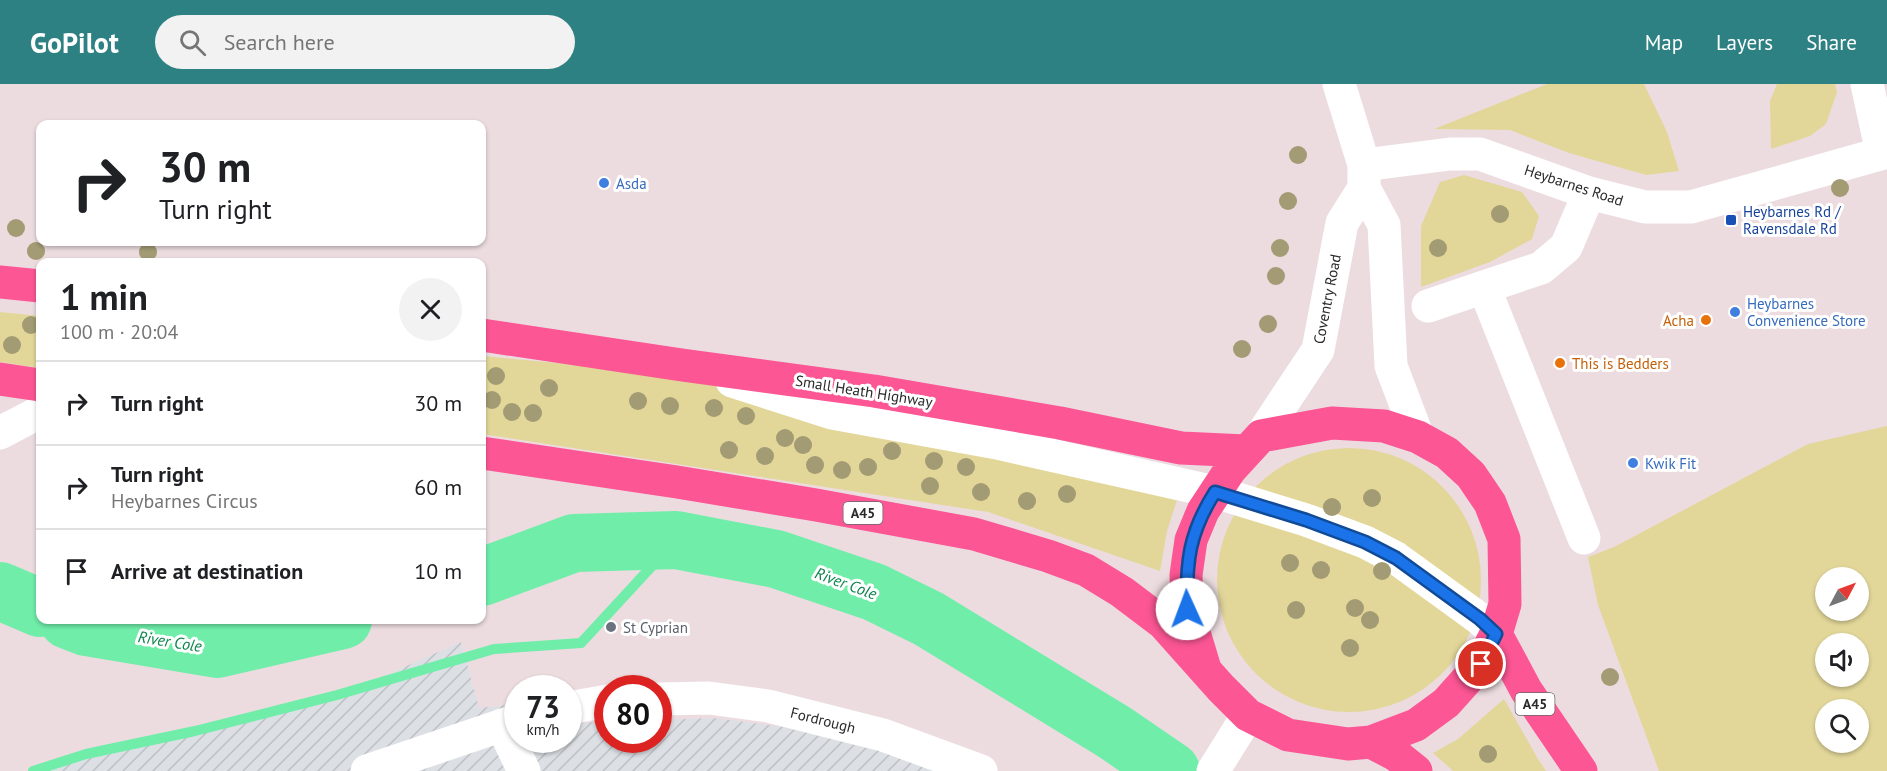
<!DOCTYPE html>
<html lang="en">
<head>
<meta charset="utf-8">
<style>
	body { margin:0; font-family:"PT Sans",sans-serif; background:#f2f2f2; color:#202124; height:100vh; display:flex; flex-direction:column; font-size:22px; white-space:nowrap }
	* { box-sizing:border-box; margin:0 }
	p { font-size:20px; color:#757577 }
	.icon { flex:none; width:33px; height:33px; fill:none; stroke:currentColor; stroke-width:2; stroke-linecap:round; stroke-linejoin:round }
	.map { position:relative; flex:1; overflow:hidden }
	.drawer { position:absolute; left:36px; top:174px; width:450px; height:366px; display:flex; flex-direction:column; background:#fff; border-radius:12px; box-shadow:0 2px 4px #0004 }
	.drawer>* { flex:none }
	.guide { position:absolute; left:36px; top:36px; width:450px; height:126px; border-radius:12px; box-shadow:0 2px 4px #0004; background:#fff; color:#202124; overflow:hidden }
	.needle { width:39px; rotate:49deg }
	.tools { position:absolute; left:1815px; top:483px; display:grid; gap:12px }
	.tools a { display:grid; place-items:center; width:54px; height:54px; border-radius:50%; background:#fff; box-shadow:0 2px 4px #0004; font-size:30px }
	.speed { position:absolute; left:504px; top:591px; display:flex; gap:12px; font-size:30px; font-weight:700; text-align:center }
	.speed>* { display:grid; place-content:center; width:78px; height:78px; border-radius:50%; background:#fff; box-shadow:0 2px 4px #0004; line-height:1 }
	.speed small { font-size:15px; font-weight:400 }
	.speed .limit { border:9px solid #d22; background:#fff; color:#111 }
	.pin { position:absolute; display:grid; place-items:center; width:51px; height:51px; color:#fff; margin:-26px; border:3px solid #fff; border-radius:50%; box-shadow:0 2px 6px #0007 }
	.me { position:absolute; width:66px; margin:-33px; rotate:358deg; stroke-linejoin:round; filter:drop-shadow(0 0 4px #0008) }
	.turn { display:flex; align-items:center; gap:21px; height:126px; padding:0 24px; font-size:27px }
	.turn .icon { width:78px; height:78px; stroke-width:2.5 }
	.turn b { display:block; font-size:42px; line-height:51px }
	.round { display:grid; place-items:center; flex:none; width:63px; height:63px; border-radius:32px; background:#f2f2f2 }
	.overview { display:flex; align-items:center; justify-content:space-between; height:102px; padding:0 24px }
	h1 { font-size:36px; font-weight:600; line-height:45px }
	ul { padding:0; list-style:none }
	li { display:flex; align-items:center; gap:18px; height:84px; padding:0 24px; border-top:2px solid #e0e0e0 }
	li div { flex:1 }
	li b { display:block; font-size:22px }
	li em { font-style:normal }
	header { display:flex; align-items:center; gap:36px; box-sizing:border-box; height:84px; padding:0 30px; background:#2d8183; color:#fff }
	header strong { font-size:28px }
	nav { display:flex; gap:33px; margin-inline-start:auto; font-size:21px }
	.search { width:420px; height:54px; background:#f2f2f2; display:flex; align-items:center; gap:15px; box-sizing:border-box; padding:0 21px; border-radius:33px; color:#757577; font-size:22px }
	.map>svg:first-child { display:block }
	.industrial { fill:url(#industrial-furrows) }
	.green { fill:#e2d799; fill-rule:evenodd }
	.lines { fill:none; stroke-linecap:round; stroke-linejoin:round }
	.stream { stroke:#6feda9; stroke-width:10 }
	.river { stroke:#6feda9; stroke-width:58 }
	.minor { stroke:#fff; stroke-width:33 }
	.highway { stroke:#fc5694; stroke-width:33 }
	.tree { fill:#a29b74 }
	.route-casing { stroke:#114b97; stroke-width:15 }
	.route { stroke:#1a73e8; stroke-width:10 }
	.shop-dot { fill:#3f7fe0; stroke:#fff; stroke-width:2 }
	.transit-dot { fill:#1a4fb4; stroke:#fff; stroke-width:2 }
	.food-dot { fill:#e8710a; stroke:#fff; stroke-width:2 }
	.worship-dot { fill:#6b7280; stroke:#fff; stroke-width:2 }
	.labels { text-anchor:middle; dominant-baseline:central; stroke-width:6; stroke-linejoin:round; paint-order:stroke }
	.shield { fill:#fff; stroke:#6a6a6a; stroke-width:1.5 }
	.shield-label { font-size:14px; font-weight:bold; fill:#2a2a2a }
	.shop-label { font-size:15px; fill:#366cbe; stroke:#fff; text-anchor:start }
	.street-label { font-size:15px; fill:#2a2a2a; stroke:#fff }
	.transit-label { font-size:15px; fill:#164399; stroke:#fff; text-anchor:start }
	.food-label { font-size:15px; fill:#c56008; stroke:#fff; text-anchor:end }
	.worship-label { font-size:15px; fill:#5b616d; stroke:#fff; text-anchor:start }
	.water-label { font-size:16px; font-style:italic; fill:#0f854e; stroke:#fff }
</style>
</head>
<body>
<header>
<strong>GoPilot</strong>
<div class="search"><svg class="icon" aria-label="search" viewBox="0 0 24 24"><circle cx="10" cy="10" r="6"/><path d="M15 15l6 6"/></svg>Search here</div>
<nav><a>Map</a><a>Layers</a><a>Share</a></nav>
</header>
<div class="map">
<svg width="1887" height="687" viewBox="0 0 1887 687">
	<defs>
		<pattern id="industrial-furrows" width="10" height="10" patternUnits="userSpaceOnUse" patternTransform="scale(1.5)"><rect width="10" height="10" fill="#dce0e4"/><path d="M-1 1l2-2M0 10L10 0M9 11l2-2" fill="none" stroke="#bdc0c4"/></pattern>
	</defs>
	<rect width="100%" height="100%" fill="#ecdce0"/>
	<path class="industrial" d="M461,558L479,624L517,620L518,656H568L569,639L607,638L608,656H658L659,636L713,634L825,648L948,687H33L86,670L200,647L336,613Z"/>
	<path class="green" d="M1547,0H1644L1667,48L1679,87L1646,91L1569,69L1510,46L1434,45Z
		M1777,0H1835L1837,8L1826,40L1810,52L1771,65L1770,17Z
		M1464,91L1522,108L1539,132L1532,155L1490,178L1421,203V142L1440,98Z
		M0,228L40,232V284L0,278Z
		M482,272L590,282L701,297L831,340L1179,410L1167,447L1160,487L988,428L482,350Z
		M1887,342V687H1659L1598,521L1588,473L1614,463L1808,360ZM1826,494H1858V526H1826ZM1826,560H1858V592H1826ZM1826,626H1858V658H1826Z
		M1217 496a132 132 0 1 1 264 0a132 132 0 1 1-264 0Z
		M1504,615L1538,675L1546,687H1453L1433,669L1458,655Z"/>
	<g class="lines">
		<path class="stream" d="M33,687L86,670L195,647L337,611L494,565L581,559L676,456"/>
		<path class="river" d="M482,493L574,459L676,456L776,475L874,508L929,535L1114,648L1171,687
			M0,507L40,524
			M68,536L86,543L217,565L343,536"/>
		<path class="minor" d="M1339,0L1364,81V104L1384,141L1391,282L1418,353
			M1867,0L1882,69
			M1364,81L1450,70H1480L1589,109L1645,123H1691L1887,68
			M1428,222L1484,203
			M732,297L832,329L997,359L1215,408L1306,436L1365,458L1396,474L1480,535L1496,550
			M0,349L40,328
			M1261,352L1318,266L1342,139L1364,104
			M1584,454L1484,203L1541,184L1566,163L1589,109
			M658,615L709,614L768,622L883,651L981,687
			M568,624L608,617
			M502,641L524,687
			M367,687L518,636
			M1213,687L1248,631"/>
		<path class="highway" d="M0,198L40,202
			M482,251L682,281L874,307L1060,339L1181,364L1246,367
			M0,295L40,301
			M482,369L677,398L816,421L974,450L1048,472L1086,486L1122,508L1163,539L1221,604L1248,631L1288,651L1348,660L1371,658L1416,641L1446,619L1481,580L1496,550L1505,520L1504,455L1490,419L1471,391L1447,369L1418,353L1384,342L1332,339L1261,352L1230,386L1203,427L1191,456L1186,491L1187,525L1205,585
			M1496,550L1526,606L1581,687
			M1371,658L1396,671L1416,687"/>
	</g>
	<g class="tree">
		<circle cx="1298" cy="71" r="9"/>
		<circle cx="1840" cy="104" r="9"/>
		<circle cx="1288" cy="117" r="9"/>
		<circle cx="1500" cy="130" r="9"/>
		<circle cx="16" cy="144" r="9"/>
		<circle cx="1280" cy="164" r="9"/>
		<circle cx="1438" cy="164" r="9"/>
		<circle cx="36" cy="167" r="9"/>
		<circle cx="148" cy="168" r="9"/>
		<circle cx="1276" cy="192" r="9"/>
		<circle cx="1268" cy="240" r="9"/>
		<circle cx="31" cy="241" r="9"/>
		<circle cx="12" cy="261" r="9"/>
		<circle cx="1242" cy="265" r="9"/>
		<circle cx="496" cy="292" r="9"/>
		<circle cx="549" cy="304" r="9"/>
		<circle cx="492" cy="316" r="9"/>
		<circle cx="638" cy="317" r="9"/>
		<circle cx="670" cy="322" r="9"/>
		<circle cx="714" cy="324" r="9"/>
		<circle cx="512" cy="328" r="9"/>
		<circle cx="533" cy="329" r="9"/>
		<circle cx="746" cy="332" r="9"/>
		<circle cx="785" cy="354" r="9"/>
		<circle cx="803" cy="361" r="9"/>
		<circle cx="729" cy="366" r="9"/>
		<circle cx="892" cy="367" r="9"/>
		<circle cx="765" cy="372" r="9"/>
		<circle cx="934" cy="377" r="9"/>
		<circle cx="815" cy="381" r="9"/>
		<circle cx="868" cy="383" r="9"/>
		<circle cx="966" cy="383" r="9"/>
		<circle cx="842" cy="386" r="9"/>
		<circle cx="930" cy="402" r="9"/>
		<circle cx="981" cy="408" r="9"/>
		<circle cx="1067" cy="410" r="9"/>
		<circle cx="1372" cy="414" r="9"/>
		<circle cx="1027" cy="417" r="9"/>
		<circle cx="1332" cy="423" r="9"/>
		<circle cx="1290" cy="479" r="9"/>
		<circle cx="1321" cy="486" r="9"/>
		<circle cx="1382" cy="487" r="9"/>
		<circle cx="1355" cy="524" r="9"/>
		<circle cx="1296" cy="526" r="9"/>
		<circle cx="1370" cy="536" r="9"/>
		<circle cx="1350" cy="564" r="9"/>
		<circle cx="1610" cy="593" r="9"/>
		<circle cx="1488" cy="670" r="9"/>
	</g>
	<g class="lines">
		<g class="route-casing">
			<path id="route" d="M1187,525C1186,477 1189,449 1215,408L1306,436L1365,458L1396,474L1480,535L1496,550L1481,580"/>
		</g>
		<use href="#route" class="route"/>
	</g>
	<g class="shop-dot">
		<circle cx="604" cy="99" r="6"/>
		<circle cx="1735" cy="228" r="6"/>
		<circle cx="1633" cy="379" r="6"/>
	</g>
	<rect class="transit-dot" x="1725" y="130" width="12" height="12" rx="3"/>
	<g class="food-dot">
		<circle cx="1706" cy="236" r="6"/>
		<circle cx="1560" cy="279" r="6"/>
	</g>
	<circle class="worship-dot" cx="611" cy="543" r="6"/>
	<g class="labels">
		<g class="shield">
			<rect x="843.5" y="418" width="39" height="22" rx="4.5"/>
			<rect x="1515.5" y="609" width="39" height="22" rx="4.5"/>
		</g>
		<g class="shield-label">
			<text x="863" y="429">A45</text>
			<text x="1535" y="620">A45</text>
		</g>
		<g class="shop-label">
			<text x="616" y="99">Asda</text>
			<text x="1747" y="219">Heybarnes<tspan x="1747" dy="17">Convenience Store</tspan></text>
			<text x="1645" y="379">Kwik Fit</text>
		</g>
		<g class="street-label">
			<text transform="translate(1574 101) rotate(18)">Heybarnes Road</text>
			<text transform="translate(1327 215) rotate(-79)">Coventry Road</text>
			<text transform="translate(864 307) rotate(9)">Small Heath Highway</text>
			<text transform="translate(823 636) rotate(14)">Fordrough</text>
		</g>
		<g class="transit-label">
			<text x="1743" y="127">Heybarnes Rd /<tspan x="1743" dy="17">Ravensdale Rd</tspan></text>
		</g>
		<g class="food-label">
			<text x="1694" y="236">Acha</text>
			<text x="1572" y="279" text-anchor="start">This is Bedders</text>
		</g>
		<g class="worship-label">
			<text x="623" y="543">St Cyprian</text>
		</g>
		<g class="water-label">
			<text transform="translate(846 499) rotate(20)">River Cole</text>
			<text transform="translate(170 557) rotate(9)">River Cole</text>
		</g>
	</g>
</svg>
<div class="tools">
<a><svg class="needle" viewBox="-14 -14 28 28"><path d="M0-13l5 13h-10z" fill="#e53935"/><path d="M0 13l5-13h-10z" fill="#757577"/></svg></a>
<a><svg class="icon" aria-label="sound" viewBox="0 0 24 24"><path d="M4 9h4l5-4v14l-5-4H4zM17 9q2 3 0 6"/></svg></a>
<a><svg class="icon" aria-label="search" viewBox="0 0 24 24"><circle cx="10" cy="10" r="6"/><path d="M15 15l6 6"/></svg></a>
</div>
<div class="speed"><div>73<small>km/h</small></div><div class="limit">80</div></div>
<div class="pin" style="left:1481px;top:580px;background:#d93025"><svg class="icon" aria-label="arrive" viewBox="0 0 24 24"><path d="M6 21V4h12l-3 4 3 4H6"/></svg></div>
<svg class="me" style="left:1187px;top:525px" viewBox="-20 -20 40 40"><circle r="19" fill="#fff"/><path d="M0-13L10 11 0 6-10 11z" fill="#1a73e8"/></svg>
<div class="guide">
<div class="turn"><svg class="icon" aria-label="right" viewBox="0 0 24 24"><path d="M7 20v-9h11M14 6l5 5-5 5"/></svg><div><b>30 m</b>Turn right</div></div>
</div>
<section class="drawer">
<div class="overview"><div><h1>1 min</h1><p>100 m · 20:04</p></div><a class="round"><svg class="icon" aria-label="close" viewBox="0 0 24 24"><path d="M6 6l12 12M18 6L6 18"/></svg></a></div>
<ul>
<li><svg class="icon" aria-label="right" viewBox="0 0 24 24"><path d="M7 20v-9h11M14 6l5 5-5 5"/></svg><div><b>Turn right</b></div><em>30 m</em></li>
<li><svg class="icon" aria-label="right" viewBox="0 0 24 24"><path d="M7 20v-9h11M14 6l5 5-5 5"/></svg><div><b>Turn right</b><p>Heybarnes Circus</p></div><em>60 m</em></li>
<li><svg class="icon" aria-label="arrive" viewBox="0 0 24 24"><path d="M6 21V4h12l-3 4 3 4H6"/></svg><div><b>Arrive at destination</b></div><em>10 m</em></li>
</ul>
</section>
</div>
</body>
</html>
